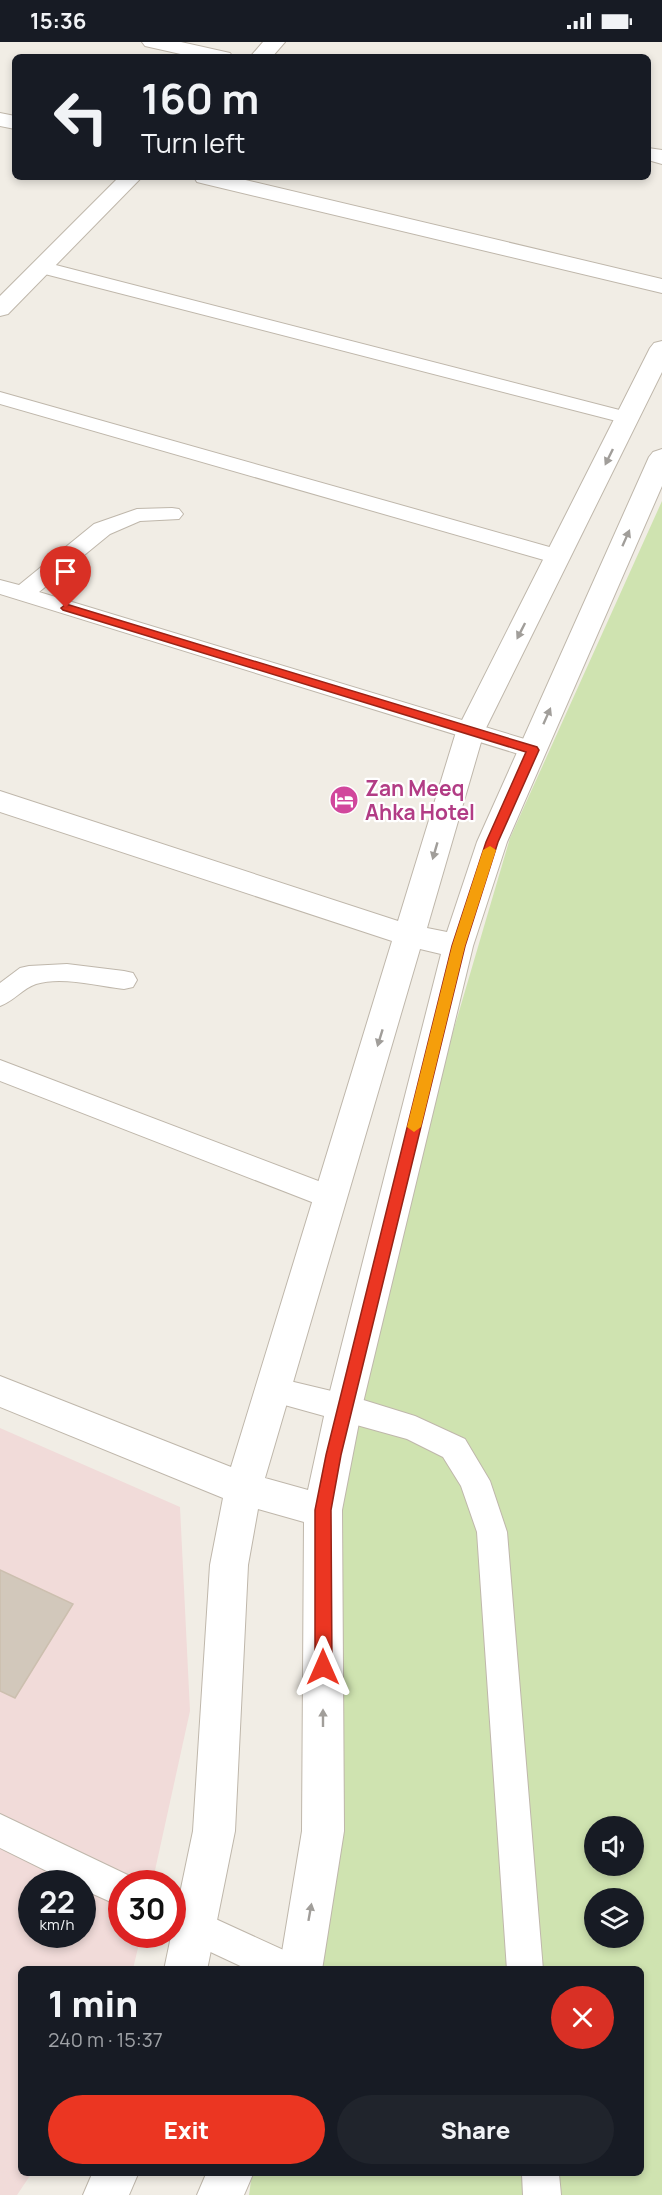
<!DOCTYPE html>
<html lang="en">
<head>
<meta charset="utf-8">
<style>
	body { margin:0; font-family:Manrope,sans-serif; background:#20242c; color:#f1f3f6; height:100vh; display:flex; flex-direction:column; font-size:22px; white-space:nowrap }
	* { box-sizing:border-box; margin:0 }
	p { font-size:20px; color:#9ea1a6 }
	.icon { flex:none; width:33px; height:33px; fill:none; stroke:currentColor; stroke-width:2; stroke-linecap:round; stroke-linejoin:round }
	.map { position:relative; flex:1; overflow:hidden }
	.side { position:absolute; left:18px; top:1924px; width:626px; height:210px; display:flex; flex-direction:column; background:#171b24; border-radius:9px; box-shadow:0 3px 9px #0003 }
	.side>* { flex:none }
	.guide { position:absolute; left:12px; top:12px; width:639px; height:126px; border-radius:9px; box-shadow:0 3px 9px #0003; background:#171b24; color:#f1f3f6; overflow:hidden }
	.controls { position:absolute; left:584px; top:1774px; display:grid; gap:12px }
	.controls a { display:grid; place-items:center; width:60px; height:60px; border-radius:50%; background:#171b24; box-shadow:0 3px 9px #0003; font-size:30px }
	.speed { position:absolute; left:18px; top:1828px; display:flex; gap:12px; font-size:30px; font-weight:700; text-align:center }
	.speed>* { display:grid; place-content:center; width:78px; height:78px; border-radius:50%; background:#171b24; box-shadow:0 3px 9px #0003; line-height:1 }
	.speed small { font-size:15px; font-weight:400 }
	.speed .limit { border:9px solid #d22; background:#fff; color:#111 }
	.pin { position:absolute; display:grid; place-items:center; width:51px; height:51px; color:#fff; margin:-62px -26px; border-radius:50% 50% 50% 0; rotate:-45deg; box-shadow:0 0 6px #0007 }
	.pin .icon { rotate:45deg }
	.me { position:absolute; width:66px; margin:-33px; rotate:0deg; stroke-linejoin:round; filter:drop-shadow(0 0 4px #0008) }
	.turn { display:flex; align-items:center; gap:21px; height:126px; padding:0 30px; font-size:27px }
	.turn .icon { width:78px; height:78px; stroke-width:2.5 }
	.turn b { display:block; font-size:42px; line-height:51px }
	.round { display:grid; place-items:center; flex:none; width:63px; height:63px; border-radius:32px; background:#20242c }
	.overview { display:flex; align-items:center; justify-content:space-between; height:102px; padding:0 30px }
	h1 { font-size:36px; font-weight:800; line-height:45px }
	.cta { display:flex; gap:12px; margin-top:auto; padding:12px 30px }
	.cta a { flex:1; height:69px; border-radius:36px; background:#eb3622; color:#fff; font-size:24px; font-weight:800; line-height:69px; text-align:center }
	.cta a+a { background:#20242c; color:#f1f3f6 }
	.status { display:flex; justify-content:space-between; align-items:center; height:42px; padding:0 30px; background:#171b24; direction:ltr }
	.status svg { height:16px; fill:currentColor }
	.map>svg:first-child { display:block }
	.medical { fill:#f1dbd9; fill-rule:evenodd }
	.green { fill:#cfe3b0; fill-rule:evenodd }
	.building { fill:#d2c8bb; stroke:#ccbfaf; stroke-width:1.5 }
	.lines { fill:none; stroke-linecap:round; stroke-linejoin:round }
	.service-casing { stroke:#bfb7ab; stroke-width:2 }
	.minor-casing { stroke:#bfb7ab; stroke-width:2 }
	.service { fill:#fff; fill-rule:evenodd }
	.minor { fill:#fff; fill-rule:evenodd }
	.oneway { fill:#a19e9a }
	.route { fill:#eb3622; stroke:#992316; stroke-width:1.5 }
	.slow { fill:#f59e0b }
	.labels { text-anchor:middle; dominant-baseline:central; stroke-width:4.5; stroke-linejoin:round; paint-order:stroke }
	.hotel-label { font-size:21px; font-weight:bold; fill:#b23c85; stroke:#fff; text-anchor:start }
</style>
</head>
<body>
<div class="status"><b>15:36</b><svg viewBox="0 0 49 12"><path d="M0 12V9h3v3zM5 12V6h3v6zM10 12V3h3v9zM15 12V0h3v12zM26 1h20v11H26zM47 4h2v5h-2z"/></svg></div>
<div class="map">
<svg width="662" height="2153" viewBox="0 0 662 2153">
	<rect width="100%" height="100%" fill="#f1ede5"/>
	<path class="medical" d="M0,1386L180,1465L190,1669L152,1842H122V1893H141L133,1927L21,1928V2132H31L17,2153H0ZM32,1842H82V1893H32Z"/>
	<path class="green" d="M662,459V2153H249L252,2132H640V1928L286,1927L356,1320L510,796ZM594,1785H633V1824H594ZM594,1857H633V1896H594Z"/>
	<path class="building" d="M0,1528L73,1562L15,1656L0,1649Z"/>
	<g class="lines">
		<g class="service-casing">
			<path id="service" d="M44,220L635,372L638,376L635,380L628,382L37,230L35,226Z
				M0,350L567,510L570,515L567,520H551L0,362Z
				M172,466L179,467L183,472L179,477L140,479L110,492L39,550L541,702L545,708L541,714L533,716L525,714L0,552V538L19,543L94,482L137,467Z
				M67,922L124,929L133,931L137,938L133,945L124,947C97,944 62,934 36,942C23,946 14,959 0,964V941L20,926L29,924Z
				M0,1018L342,1148L346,1156L342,1164L332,1167L322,1164L0,1039Z
				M273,1335L344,1352L415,1374L465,1397L490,1439L507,1490L543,1928H507L477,1490L461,1444L443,1415L407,1397L263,1357L258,1348L263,1339Z
				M0,1772L134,1836L137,1842H122V1865L82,1847V1842H73L0,1806Z
				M172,1857L301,1916L306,1928H249L172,1892Z
				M522,2132H559L561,2153H523Z"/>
		</g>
		<g class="minor-casing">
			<path id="minor" d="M142,0H181L230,11L233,15H194L145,4Z
				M263,0H285L272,15H250Z
				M0,71L15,74V87L0,84Z
				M648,106L662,108V122L648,118Z
				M119,135H142L8,272L0,274V254Z
				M194,135H233L662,237V251L205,142L197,140Z
				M662,299V330L484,690L427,886L447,890L477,800L649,415L653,410L662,407V444L507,800L473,904L362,1365L342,1468L344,1789L322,1928H279L302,1789L304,1480L258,1467L248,1523L235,1789L207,1928H164L193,1789L210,1523L223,1456L0,1365V1334L231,1425L392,899L0,770V749L398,879L456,690L650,306L654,301ZM420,907L441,912L326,1365L308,1448L265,1436Z
				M92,2132H138L129,2153H83Z
				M206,2132H253L244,2153H197Z"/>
		</g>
		<use href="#service" class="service"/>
		<use href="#minor" class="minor"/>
	</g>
	<defs><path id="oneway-solid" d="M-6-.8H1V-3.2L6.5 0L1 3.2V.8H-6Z" transform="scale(1.5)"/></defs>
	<g class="oneway">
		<use href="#oneway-solid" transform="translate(609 415) rotate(116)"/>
		<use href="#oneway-solid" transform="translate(626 496) rotate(-66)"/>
		<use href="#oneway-solid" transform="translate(521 589) rotate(117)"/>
		<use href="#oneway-solid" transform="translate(547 674) rotate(-66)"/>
		<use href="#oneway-solid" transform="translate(435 809) rotate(106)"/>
		<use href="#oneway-solid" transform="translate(380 996) rotate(107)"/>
		<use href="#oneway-solid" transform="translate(323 1676) rotate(-90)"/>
		<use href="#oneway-solid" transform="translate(310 1870) rotate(-80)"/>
	</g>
	<path class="route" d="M66,562L537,705L539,708L498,800L465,904L341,1413L331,1468L332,1625L329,1631L323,1633L318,1631L315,1625V1468L326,1413L452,904L486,800L526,710L63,568L61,566Z"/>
	<path class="slow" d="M490,804L496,808L465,904L421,1085L414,1090L407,1085L452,904L483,808Z"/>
	<defs>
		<g id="hotel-disc" transform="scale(1.5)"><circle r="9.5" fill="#d1479c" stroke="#fff"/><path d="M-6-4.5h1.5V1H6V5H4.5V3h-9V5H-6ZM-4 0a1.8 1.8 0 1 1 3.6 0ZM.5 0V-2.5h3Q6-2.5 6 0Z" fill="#fff"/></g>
	</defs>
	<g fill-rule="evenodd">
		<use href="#hotel-disc" x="344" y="758"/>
	</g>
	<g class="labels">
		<g class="hotel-label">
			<text x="365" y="746">Zan Meeq<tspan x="365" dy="24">Ahka Hotel</tspan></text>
		</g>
	</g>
</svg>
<div class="controls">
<a><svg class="icon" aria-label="sound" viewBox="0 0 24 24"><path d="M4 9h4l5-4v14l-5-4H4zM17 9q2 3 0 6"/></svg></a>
<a><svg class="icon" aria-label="layers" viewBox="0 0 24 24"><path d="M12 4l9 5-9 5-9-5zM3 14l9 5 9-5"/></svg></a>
</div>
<div class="speed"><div>22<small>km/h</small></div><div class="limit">30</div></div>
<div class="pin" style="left:66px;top:566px;background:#d93025"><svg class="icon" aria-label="arrive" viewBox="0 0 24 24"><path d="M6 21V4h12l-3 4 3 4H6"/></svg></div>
<svg class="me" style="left:323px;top:1625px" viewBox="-20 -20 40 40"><path d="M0-17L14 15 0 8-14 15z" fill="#eb3622" stroke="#fff" stroke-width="4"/></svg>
<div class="guide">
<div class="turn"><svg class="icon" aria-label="left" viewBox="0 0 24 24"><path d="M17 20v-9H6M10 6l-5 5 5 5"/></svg><div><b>160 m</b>Turn left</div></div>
</div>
<section class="side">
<div class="overview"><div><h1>1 min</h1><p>240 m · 15:37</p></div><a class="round" style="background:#d93025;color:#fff"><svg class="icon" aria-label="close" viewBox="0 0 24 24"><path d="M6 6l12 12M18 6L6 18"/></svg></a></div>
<div class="cta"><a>Exit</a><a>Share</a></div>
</section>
</div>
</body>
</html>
